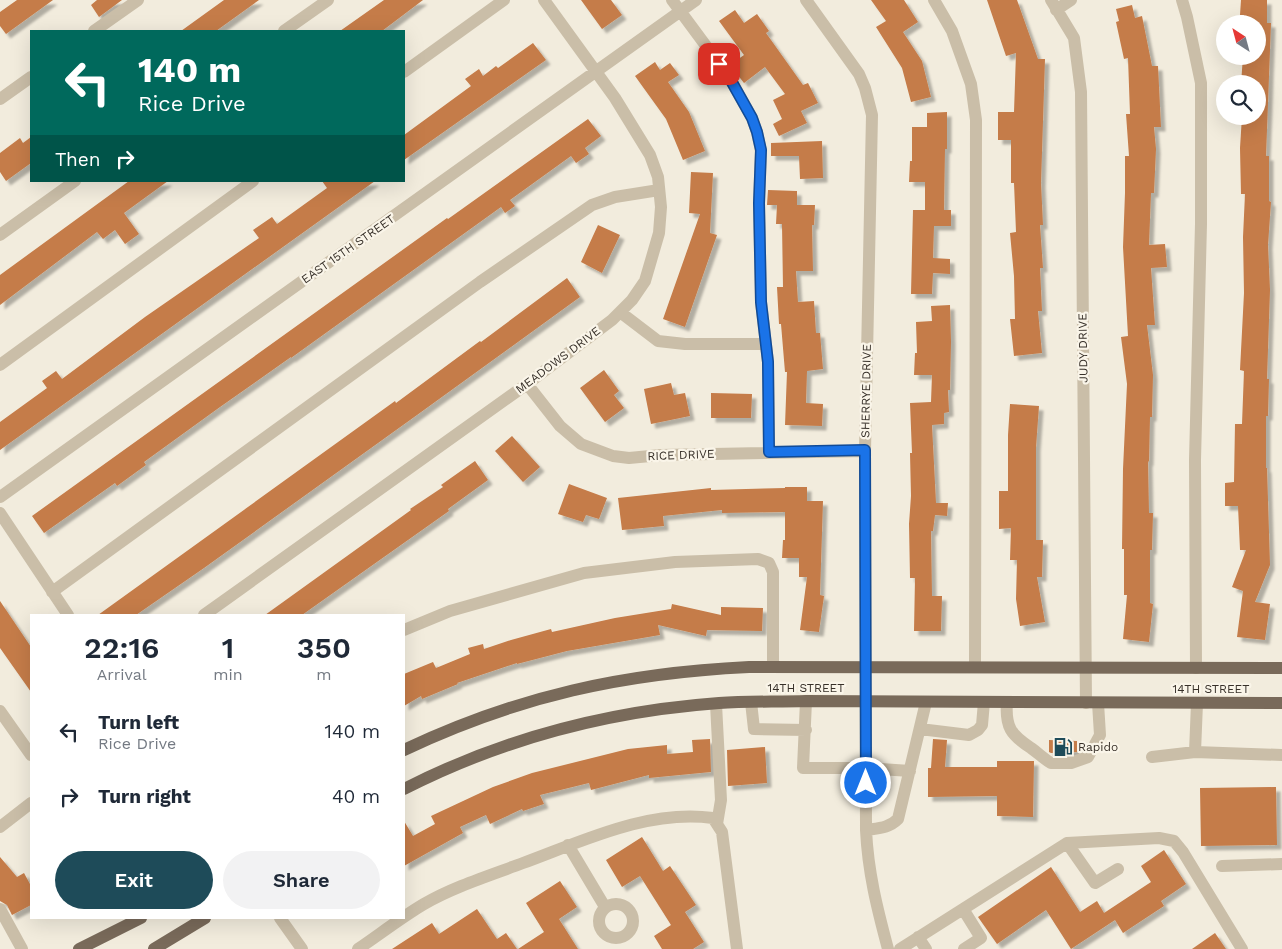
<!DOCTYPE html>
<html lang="en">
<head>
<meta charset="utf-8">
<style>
	body { margin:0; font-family:"Work Sans",sans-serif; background:#f2f2f3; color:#1f2937; height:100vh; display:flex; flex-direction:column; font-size:19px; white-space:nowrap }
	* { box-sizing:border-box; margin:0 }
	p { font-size:16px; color:#747a83 }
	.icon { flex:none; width:28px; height:28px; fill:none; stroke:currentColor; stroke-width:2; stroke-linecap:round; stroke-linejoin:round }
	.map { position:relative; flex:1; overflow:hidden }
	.side { position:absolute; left:30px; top:614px; width:375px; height:305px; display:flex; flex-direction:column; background:#fff; border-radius:0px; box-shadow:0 5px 20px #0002 }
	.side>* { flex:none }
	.top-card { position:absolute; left:30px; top:30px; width:375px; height:152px; border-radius:0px; box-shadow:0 5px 20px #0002; background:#00695c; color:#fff; overflow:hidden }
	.needle { width:32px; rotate:324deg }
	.fabs { position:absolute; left:1216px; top:15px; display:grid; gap:10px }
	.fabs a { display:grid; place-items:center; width:50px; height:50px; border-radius:50%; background:#fff; box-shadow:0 5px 20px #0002; font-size:25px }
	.pin { position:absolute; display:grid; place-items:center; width:42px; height:42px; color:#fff; margin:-21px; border-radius:10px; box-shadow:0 2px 8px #0006 }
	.me { position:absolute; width:55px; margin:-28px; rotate:0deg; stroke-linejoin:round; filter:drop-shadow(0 0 4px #0008) }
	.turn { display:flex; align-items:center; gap:18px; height:105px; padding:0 25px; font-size:22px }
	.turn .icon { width:65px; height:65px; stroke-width:2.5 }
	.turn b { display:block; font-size:35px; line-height:42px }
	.then { display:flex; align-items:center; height:48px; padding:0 25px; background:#0003; gap:10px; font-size:19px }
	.eta { display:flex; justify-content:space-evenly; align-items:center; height:85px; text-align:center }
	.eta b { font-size:30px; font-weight:600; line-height:35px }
	.button { display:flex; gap:10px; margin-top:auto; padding:10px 25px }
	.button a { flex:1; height:58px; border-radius:30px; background:#1e4b59; color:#fff; font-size:20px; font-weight:600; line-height:58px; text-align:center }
	.button a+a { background:#f2f2f3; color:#1f2937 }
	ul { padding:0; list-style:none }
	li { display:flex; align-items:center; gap:15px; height:65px; padding:0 25px }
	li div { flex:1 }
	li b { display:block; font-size:19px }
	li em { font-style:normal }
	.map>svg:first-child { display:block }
	.building { fill:#c57b48; filter:url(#shadow) }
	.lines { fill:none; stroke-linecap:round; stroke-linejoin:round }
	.minor { stroke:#cabea8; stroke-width:12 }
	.major { stroke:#796a5a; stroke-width:12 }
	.route-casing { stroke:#114b97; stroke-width:12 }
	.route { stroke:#1a73e8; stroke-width:9 }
	.labels { text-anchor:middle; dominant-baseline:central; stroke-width:4.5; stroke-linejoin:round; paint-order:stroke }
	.street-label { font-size:12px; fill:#373029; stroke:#faf5e9 }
	.poi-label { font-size:12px; fill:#373029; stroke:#faf5e9; text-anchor:start }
</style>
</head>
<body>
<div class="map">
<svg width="1282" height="949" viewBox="0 0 1282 949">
	<defs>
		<filter id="shadow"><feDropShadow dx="4.5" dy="4.5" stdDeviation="1" flood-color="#0004"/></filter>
	</defs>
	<rect width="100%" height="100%" fill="#f2ecdd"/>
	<path class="building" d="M17,0H53L6,34L0,26V12Z
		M97,0H122L99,17L91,5Z
		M224,0H259L216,31H181Z
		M384,0H423L382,31H340Z
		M581,0H611L622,15L602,29Z
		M871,0H904L918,22L903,32L922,61L931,97L911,102L902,68L876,27L886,21Z
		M987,0H1017L1038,59H1045L1041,183L1043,225H1040L1043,268H1040L1042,311H1038L1042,353L1014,356L1010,319H1015L1014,276L1010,233L1016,232L1014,183H1011V140H998V112H1014L1016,53L1006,56Z
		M1241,0H1267V23H1271L1266,156H1269V201L1271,202L1268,245L1270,290L1267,379H1269L1268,416H1266V468H1267L1270,565L1255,602L1270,604L1265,640L1237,637L1243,591L1232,587L1246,550H1240L1238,506H1225V483L1234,482L1235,424H1242L1244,371L1240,370L1244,293L1243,237L1245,194H1241L1240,148L1242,116H1258V84H1241L1243,56H1258V24H1244V15H1240Z
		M1132,5L1135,18L1142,16L1152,66H1158L1161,127H1154L1156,149L1154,193H1151L1149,245L1165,244L1167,267L1151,268L1155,325H1147L1153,375L1152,417H1150L1149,462L1148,461L1149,513H1153L1152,550H1150V603L1153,604L1149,642L1123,639L1127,595H1124V549H1122L1123,469L1127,384L1121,337L1128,336L1123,247L1125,193V156H1129L1126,114H1130L1128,58L1124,59L1116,22L1119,21L1116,9Z
		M735,10L744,23L757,14L769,31L766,33L803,85L808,83L818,103L801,111L807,123L779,136L773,124L782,119L773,100L785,94L765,67L744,83L730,65L744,55L719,21Z
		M533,43L546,60L404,160V135L471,86L465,79L479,69L483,76L496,66L498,68Z
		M655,62L660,70L670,63L679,75L668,82L689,112L705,151L683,160L666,119L635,76Z
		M947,112V149H945L944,210H951V226H934L933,258L950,259V274L933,273L932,294H911L913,210H925V182H909L910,161H912V127H927V113Z
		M588,119L601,136L585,148L589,154L576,163L571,156L510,200L515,206L505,213L501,207L291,358V357L220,407L144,462L146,465L117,486L115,483L44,533L32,516L447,218L448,219Z
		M31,137V163L6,181L0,172V153L20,138L23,143Z
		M822,141L823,178L800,179L799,156H771V143Z
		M691,172L713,173L710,233L717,235L685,327L663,319L700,214L689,213Z
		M129,181H168L124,213L139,234L125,244L115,230L103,239L97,232L0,305V275Z
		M322,181H375L0,450V422L47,388L42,381L56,371L62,379L145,317L259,238L253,230L272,217L277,224L327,188Z
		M768,190L797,191V205H815L814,225H812L813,271H796L798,302L814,301L816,333H820L823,369L807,371L806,403L823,404L822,426L785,425L787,372H785L781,324H779L777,287H783L782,224H776L777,205H767Z
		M598,225L620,235L602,273L581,262Z
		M567,278L580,297L417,415L204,568L136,615H98L395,401L396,403L480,341L481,342Z
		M950,305L951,342L950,390H948L949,412L944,413V424L932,425L936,503H948L947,516L935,515L933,531H931L932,596H942L941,631H914L915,578H910L909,524L911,496L910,453H912L910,403L931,402L932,375H914L915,353H917L916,322L932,321L931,306Z
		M604,370L619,391L614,395L624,408L605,422L580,388Z
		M671,383L674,395L685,393L690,416L651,424L644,389Z
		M711,393L752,394L751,418H711Z
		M1010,404L1039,406L1036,447V540H1043L1042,577H1037L1045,622L1020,626L1016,599L1017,560H1010L1011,528L999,529V491H1008V435Z
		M512,436L540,467L523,482L495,451Z
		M475,461L488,480L448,509L449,511L302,615H265L411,510L410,509L443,487L441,485Z
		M569,484L607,498L599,519L586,515L583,522L558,514Z
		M785,487H807V501H823L820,595L824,596L819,632L800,630L807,577H799V558H782L783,540H785V512L722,513V510L663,516L664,526L622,530L618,498L711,488V490L785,488Z
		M0,601L31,647V692L0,648Z
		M672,604L721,615V607L763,608L762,631L707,630L706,636L658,625L660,635L567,651L517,664V663L457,683L458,684L422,699L421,696L404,706V674L433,662L436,668L470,654L468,648L483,644L484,649L511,640L551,629L552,632L615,618L671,609Z
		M710,739L711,772L649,778V775L591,790L589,783L540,795L544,804L523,811L522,809L490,824L486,815L460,827L463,833L404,866V821L413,836L435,824L431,816L493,787L532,773L628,749L667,745V754L693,752L692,740Z
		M933,739L947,740L945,767H997V761H1034L1033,817L997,816V796L928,797V768H931Z
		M1049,740L1077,741V752L1051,753L1049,752Z
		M765,747L767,783L728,786L727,750Z
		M1276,787L1277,845L1201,846L1200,788Z
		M642,837L663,871L670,866L696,905L685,912L704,942L693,949H662L654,936L671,925L640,876L622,887L606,860Z
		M1164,850L1186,884L1161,901L1164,906L1123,933L1115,920L1071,949L1046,910L997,944L978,917L1051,867L1080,912L1097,901L1104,913L1151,882L1141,866Z
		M0,857L17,877L24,873L31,886V905L12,915L7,905L0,901Z
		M560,881L577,907L559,919L578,949H518L544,932L526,903Z
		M477,909L497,939L506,933L517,949H392L432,923L439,934Z
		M1215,933L1226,949H1192Z"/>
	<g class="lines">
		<path class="minor" d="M672,0L729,77L752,118L757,132L761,151L759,203L761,302L768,362L769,452
			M806,0L859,74L865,88L872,115L865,451L866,830C868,872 877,908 888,949
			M934,0L952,31L971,84L976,120L975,667
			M1051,0L1074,38L1081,92L1086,703
			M1182,0L1187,17L1201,83V224L1195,460L1196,668
			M1056,10L1071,0
			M94,31L138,0
			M284,31L328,0
			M404,72L504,0
			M0,99L31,77
			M0,235L75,181
			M620,312L658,341L685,344H766
			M0,365L253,181
			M527,384L560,426L581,444L613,456L629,458L661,455L865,451
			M0,497L696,0
			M0,513L68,615
			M52,592L480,282L592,205L615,197L659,190
			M204,615L527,384L612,320L632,300L645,281L659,233L661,207L658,177L650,155L615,98L544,0
			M404,630L450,611L584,573L675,562L758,559L769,563L773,572V667
			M806,701L803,768H866L910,771
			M751,702L754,729L806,730
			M1007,702C1005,727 1011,735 1031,748C1038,753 1044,759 1051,763H1071L1088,757L1100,735L1098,703
			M716,704L721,800L717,824
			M0,711L31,755
			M920,729L969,735L978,730L982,725L984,702
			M1195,752L1197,703
			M1152,757L1195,752L1282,755
			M0,827L31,803
			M866,830C879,828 889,828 898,819L926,702
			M1067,843L1095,883L1118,869
			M568,845L605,907
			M1222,866L1282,864
			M599 921a17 17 0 1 1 34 0a17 17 0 1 1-34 0Z
			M0,909L22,949
			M963,909L981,938L964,949
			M280,918L302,949
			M918,937L926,949
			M358,949C380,934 402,917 424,904C453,887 491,875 523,863C583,841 648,809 713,818L722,832L737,949
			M900,949L1067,843L1159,838L1174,841L1183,852L1242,949"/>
		<path class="major" d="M404,750C518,696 624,673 749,667L1282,668
			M404,789C502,739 609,711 719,703C748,701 777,702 806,701L1282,703
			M79,949L141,918
			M154,949L205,918"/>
	</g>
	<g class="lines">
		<g class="route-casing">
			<path id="route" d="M719,64L729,77L752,118L757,132L761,150L759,203L761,302L768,362L769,452L865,450L866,783"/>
		</g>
		<use href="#route" class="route"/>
	</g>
	<defs>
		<g id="fuel-bare" transform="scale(1.5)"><path d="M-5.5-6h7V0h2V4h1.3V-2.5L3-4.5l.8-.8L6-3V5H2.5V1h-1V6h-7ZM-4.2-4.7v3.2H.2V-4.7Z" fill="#1e4b59" stroke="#faf5e9" stroke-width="2.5" paint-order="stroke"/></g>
	</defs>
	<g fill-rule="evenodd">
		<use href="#fuel-bare" x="1063" y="747"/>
	</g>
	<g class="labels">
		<g class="street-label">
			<text transform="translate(348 249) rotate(-35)">EAST 15TH STREET</text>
			<text transform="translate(1083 348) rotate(-91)">JUDY DRIVE</text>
			<text transform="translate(558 360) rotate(-37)">MEADOWS DRIVE</text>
			<text transform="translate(866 391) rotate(-89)">SHERRYE DRIVE</text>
			<text transform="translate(681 455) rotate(-2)">RICE DRIVE</text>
			<text x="806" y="688">14TH STREET</text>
			<text x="1211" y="689">14TH STREET</text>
		</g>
		<g class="poi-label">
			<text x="1078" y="747">Rapido</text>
		</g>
	</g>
</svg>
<div class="fabs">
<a><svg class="needle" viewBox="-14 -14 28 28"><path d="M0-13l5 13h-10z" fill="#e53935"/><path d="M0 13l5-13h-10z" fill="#747a83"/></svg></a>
<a><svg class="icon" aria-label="search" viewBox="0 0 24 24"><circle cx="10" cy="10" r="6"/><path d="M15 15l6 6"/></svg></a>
</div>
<div class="pin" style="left:719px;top:64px;background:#d93025"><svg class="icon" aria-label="arrive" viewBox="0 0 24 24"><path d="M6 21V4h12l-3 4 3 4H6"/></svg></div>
<svg class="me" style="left:866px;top:783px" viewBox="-20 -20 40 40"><circle r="17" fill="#1a73e8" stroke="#fff" stroke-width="3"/><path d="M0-11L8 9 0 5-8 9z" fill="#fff"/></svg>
<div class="top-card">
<div class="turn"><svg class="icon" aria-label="left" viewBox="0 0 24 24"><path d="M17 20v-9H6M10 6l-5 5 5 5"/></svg><div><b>140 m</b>Rice Drive</div></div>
<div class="then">Then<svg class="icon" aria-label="right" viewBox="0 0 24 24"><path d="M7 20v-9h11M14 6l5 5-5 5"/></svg></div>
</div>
<section class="side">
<div class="eta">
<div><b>22:16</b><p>Arrival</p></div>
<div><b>1</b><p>min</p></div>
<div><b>350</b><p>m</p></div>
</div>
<ul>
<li><svg class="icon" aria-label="left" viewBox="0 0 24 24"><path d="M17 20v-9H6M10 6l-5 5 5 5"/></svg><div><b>Turn left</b><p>Rice Drive</p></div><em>140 m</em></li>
<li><svg class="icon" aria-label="right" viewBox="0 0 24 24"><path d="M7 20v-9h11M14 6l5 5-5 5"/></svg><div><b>Turn right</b></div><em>40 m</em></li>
</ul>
<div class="button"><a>Exit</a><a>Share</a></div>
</section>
</div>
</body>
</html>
